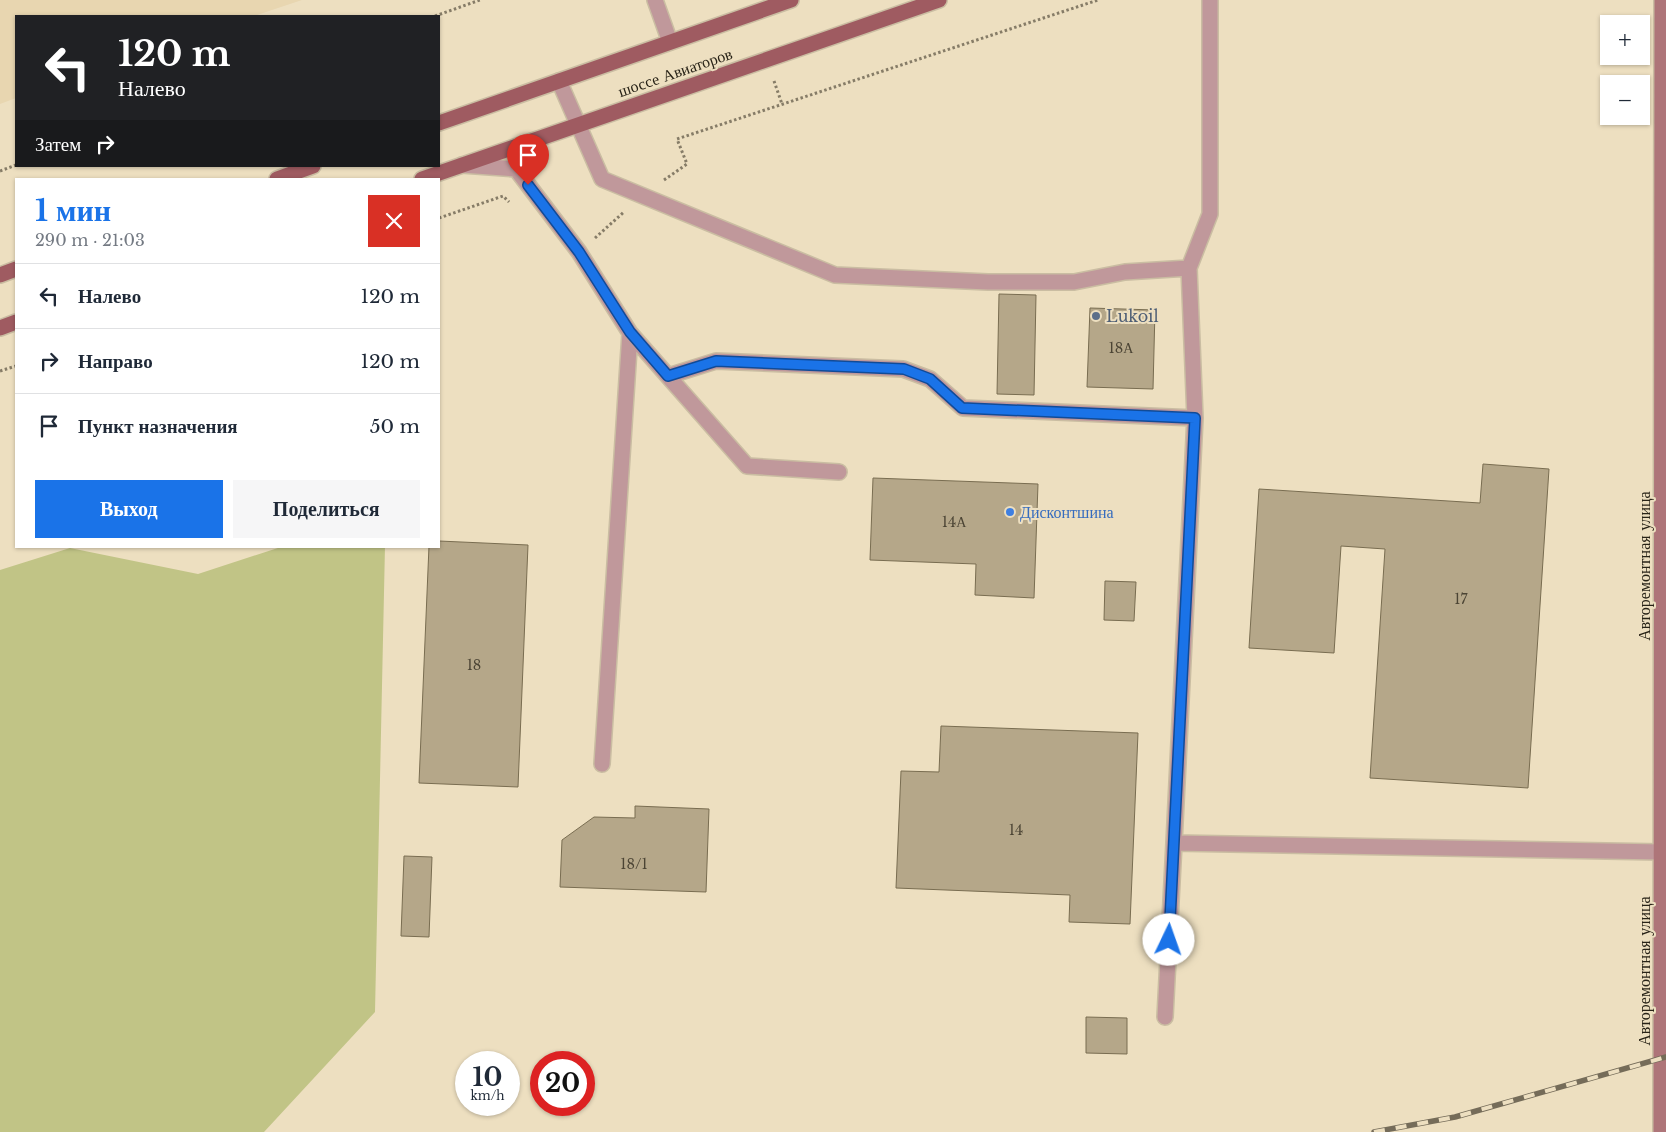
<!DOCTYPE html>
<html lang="ru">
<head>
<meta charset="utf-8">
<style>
	body { margin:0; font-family:"Libre Baskerville",serif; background:#f6f6f7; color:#1f2937; height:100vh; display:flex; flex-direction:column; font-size:19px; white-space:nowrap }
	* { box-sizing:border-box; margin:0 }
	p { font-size:16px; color:#747a83 }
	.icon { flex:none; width:28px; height:28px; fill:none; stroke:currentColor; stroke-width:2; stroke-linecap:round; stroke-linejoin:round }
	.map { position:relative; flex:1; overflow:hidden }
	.side { position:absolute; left:15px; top:178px; width:425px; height:370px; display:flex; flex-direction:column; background:#fff; border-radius:0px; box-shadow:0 1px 4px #0004 }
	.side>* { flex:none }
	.hud { position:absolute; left:15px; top:15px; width:425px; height:152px; border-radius:0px; box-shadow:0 1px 4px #0004; background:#202124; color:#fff; overflow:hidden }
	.controls { position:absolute; left:1600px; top:15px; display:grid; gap:10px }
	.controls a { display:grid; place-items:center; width:50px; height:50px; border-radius:0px; background:#fff; box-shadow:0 1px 4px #0004; font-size:25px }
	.speed { position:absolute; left:455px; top:1051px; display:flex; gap:10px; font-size:25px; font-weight:700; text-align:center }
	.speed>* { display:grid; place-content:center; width:65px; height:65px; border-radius:50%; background:#fff; box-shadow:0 1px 4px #0004; line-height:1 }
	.speed small { font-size:12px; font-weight:400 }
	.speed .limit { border:8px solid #d22; background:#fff; color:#111 }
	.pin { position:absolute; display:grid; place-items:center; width:42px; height:42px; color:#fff; margin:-51px -21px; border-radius:50% 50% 50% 0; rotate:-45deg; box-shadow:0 0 5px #0007 }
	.pin .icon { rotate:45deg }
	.me { position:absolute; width:55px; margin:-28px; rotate:3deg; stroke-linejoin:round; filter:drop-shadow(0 0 4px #0008) }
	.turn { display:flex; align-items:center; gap:18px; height:105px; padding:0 20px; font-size:22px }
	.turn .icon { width:65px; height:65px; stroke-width:2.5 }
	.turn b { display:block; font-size:35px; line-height:42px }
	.then { display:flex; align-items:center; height:48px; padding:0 20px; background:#0003; gap:10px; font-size:19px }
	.round { display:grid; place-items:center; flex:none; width:52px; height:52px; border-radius:0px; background:#f6f6f7 }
	.headline { display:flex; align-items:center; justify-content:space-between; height:85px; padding:0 20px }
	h1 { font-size:30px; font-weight:700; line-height:38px; color:#1a73e8 }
	.button { display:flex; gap:10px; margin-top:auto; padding:10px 20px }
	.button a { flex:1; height:58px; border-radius:0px; background:#1a73e8; color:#fff; font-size:20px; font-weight:700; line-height:58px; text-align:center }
	.button a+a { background:#f6f6f7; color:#1f2937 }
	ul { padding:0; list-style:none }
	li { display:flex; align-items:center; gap:15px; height:65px; padding:0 20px; border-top:1px solid #e0e1e3 }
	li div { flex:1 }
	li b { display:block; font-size:19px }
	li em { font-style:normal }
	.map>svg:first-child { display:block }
	.built { fill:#e8d6b0 }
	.green { fill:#c1c486 }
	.building { fill:#b5a789; stroke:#796d51 }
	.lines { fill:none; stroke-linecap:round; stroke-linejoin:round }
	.lane-casing { stroke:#cabda2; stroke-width:18 }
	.secondary-casing { stroke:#cabda2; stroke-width:18 }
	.primary-casing { stroke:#cabda2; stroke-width:18 }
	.path { stroke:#867c67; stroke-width:3; stroke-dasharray:2.5 2.5; stroke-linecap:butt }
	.lane { stroke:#c0989b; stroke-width:15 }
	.secondary { stroke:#ae7579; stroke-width:15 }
	.primary { stroke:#9f5b61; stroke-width:15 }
	.rail-casing { stroke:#756c59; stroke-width:5.5 }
	.rail { stroke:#eddfc0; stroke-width:4; stroke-dasharray:11; stroke-linecap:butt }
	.route-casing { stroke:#114b97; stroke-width:12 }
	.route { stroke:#1a73e8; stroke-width:9 }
	.service-dot { fill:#5c6f8a; stroke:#eddfc0; stroke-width:2 }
	.shop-dot { fill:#3f7fe0; stroke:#eddfc0; stroke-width:2 }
	.labels { text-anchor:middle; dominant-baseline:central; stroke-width:4; stroke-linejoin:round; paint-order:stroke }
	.number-label { font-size:14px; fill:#4b4434 }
	.street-label { font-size:16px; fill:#282317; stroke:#eddfc0 }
	.service-label { font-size:16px; fill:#4e5e75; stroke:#eddfc0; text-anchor:start }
	.shop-label { font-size:16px; fill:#366cbe; stroke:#eddfc0; text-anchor:start }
</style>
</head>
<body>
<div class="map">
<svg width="1666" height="1132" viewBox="0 0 1666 1132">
	<rect width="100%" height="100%" fill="#eddfc0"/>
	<path class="built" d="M0,0H302L254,16H16V98L0,104Z"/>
	<path class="green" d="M284,546H385L375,1012L264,1132H0V570L70,548L198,574Z"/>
	<path class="building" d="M999,294L1036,295L1034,395L997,394Z
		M1090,308L1155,310L1153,389L1087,387Z
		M1483,464L1549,469L1528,788L1370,778L1385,549L1341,546L1334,653L1249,648L1259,489L1480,503Z
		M873,478L1038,484L1034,598L975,595L976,564L870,560Z
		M439,541L528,545L518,787L419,783L429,546H439Z
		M1105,581L1136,582L1134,621L1104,620Z
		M941,726L1138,733L1130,924L1069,922L1070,895L896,888L901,771L939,772Z
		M635,806L709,809L706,892L560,887L562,840L594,817L635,818Z
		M404,856L432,857L429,937L401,936Z
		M1086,1017L1127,1018V1054L1086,1053Z"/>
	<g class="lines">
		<g class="lane-casing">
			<path id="lane" d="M655,0L670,42
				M559,81L602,179L835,275L988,282H1074L1125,272L1189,268L1210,214V0
				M462,165L516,169L579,252L630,333L602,764
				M1189,268L1195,418L1174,843L1661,852
				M630,333L747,466L839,472
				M668,376L716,361L903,369L930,379L963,408L1195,418
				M1165,1017L1174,843"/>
		</g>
		<g class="secondary-casing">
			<path id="secondary" d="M1661,1132L1662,0"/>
		</g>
		<g class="primary-casing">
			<path id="primary" d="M439,123L791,0
				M277,179L313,166
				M422,179L939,0
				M0,275L16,269
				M0,328L16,322"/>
		</g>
		<path class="path" d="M435,16L480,0
			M774,81L782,104
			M0,171L16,165
			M664,180L687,164L677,139L1098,0
			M439,218L503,196L509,202
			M595,238L624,212
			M0,371L16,366"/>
		<use href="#lane" class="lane"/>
		<use href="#secondary" class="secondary"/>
		<use href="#primary" class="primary"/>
		<g class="rail-casing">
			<path id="rail" d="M1374,1132L1455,1117L1666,1057"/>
		</g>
		<use href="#rail" class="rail"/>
	</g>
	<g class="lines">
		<g class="route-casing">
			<path id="route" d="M528,185L579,252L630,332L668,376L716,361L904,369L930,379L962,408L1195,418L1169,940"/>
		</g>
		<use href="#route" class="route"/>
	</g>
	<circle class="service-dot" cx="1096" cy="316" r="5"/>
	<circle class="shop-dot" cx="1010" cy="512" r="5"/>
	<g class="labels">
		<g class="number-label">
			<text x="1121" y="348">18А</text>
			<text x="954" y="522">14А</text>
			<text x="1461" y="599">17</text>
			<text x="474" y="665">18</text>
			<text x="1016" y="830">14</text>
			<text x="634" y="864">18/1</text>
		</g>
		<g class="street-label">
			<text transform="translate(675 72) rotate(-19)">шоссе Авиаторов</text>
			<text transform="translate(1644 566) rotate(-90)">Авторемонтная улица</text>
			<text transform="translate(1644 971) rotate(-90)">Авторемонтная улица</text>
		</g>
		<g class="service-label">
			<text x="1106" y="316">Lukoil</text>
		</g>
		<g class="shop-label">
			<text x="1020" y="512">Дисконтшина</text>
		</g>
	</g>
</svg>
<div class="controls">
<a>+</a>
<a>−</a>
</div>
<div class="speed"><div>10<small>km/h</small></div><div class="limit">20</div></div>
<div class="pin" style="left:528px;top:185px;background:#d93025"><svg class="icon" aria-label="arrive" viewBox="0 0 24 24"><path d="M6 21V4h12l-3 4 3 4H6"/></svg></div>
<svg class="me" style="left:1169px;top:940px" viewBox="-20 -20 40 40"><circle r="19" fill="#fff"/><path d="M0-13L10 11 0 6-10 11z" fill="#1a73e8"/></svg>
<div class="hud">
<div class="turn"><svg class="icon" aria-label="left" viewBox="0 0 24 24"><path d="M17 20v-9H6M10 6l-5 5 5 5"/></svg><div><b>120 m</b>Налево</div></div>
<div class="then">Затем<svg class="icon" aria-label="right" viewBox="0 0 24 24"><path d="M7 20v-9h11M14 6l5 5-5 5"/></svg></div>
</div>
<section class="side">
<div class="headline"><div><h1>1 мин</h1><p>290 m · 21:03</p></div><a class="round" style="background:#d93025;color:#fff"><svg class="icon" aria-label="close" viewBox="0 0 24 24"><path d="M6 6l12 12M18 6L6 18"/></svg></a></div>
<ul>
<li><svg class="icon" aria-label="left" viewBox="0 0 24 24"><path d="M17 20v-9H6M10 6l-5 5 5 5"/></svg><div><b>Налево</b></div><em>120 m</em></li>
<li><svg class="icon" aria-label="right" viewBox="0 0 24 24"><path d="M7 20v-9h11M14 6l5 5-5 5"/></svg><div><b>Направо</b></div><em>120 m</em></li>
<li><svg class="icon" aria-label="arrive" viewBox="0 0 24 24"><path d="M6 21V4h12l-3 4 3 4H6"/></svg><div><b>Пункт назначения</b></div><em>50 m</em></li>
</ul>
<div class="button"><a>Выход</a><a>Поделиться</a></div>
</section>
</div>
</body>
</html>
